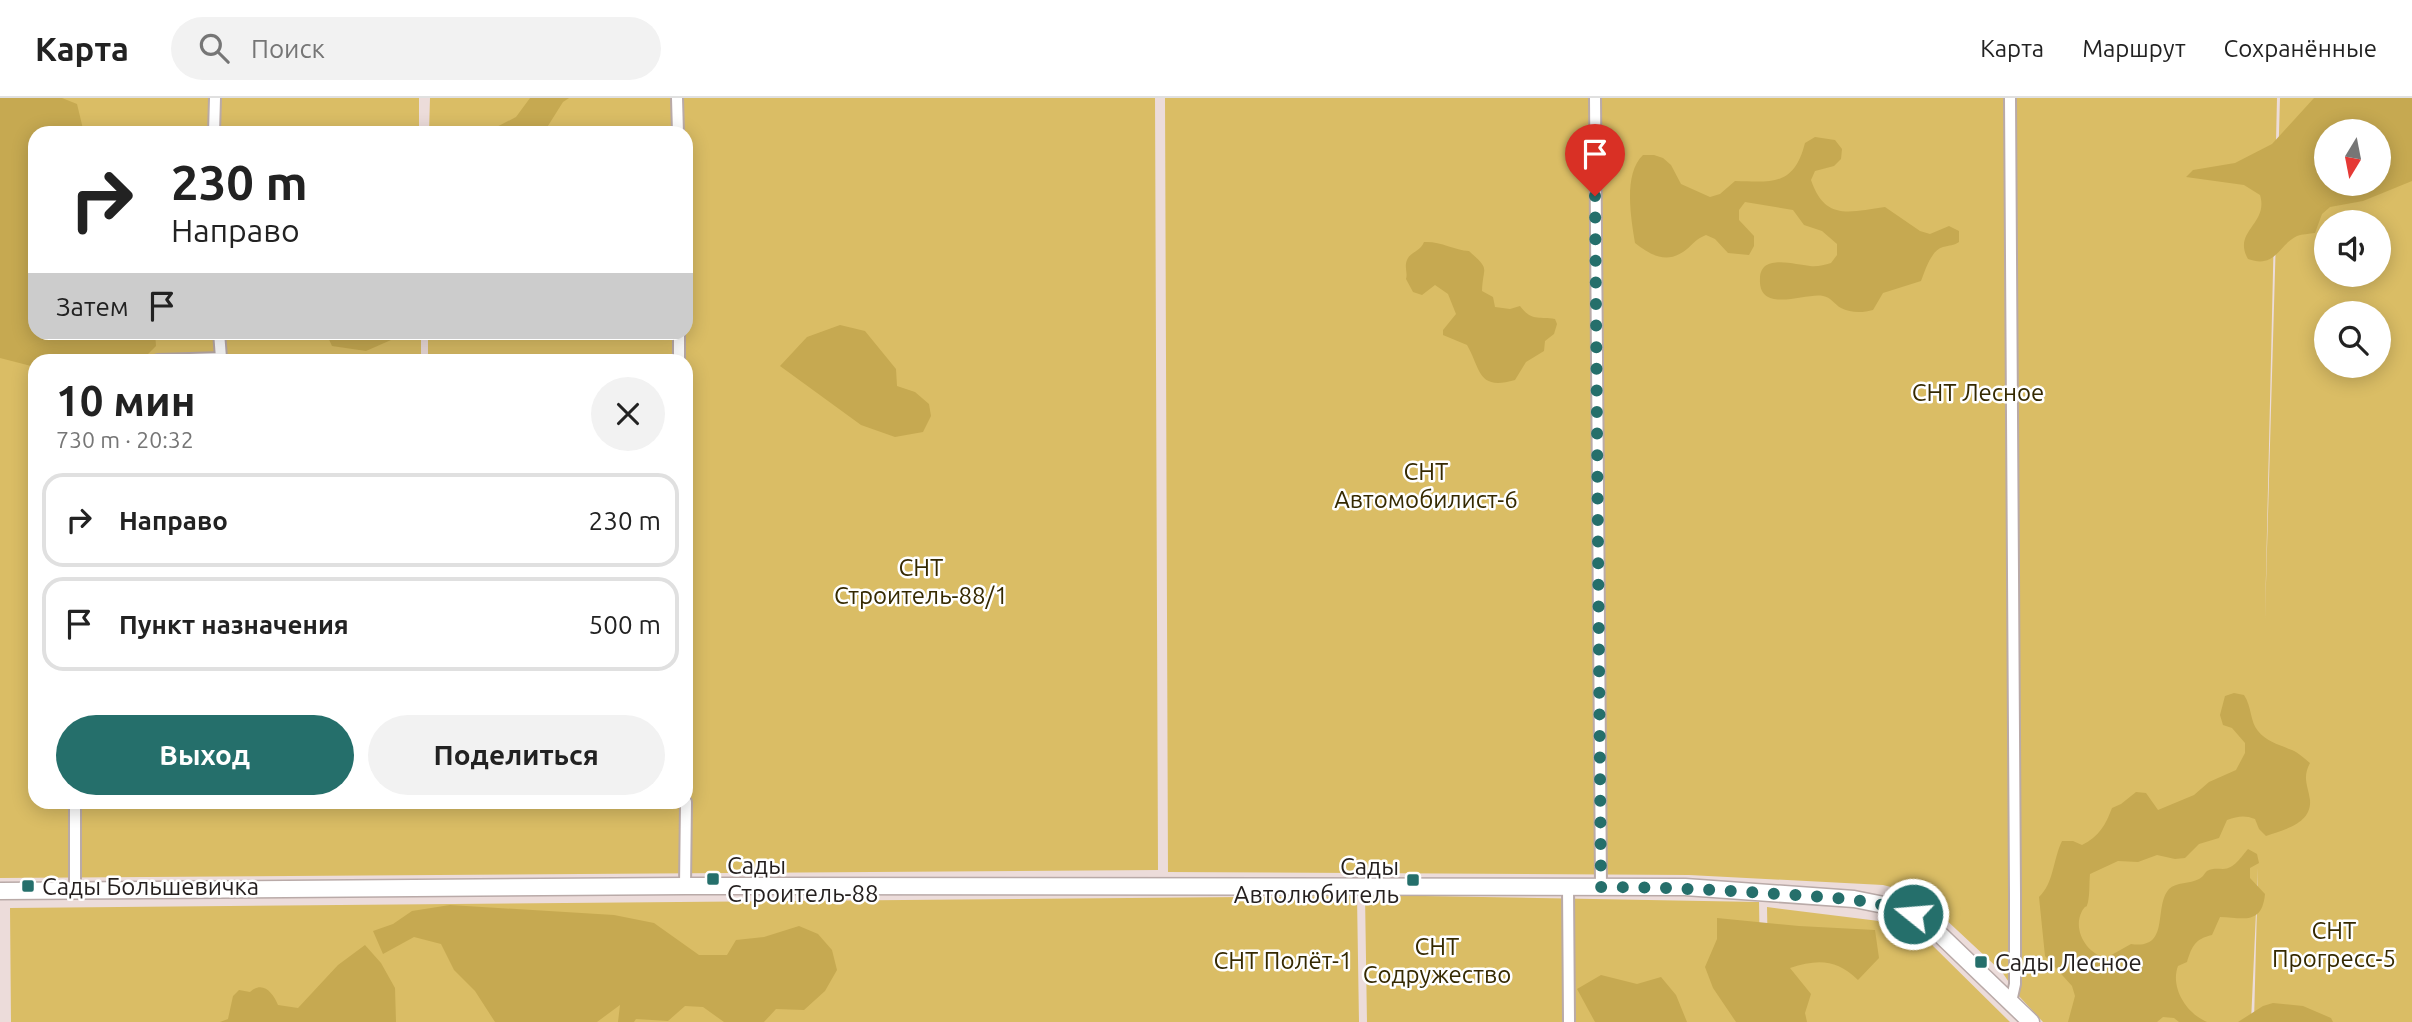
<!DOCTYPE html>
<html lang="ru">
<head>
<meta charset="utf-8">
<style>
	body { margin:0; font-family:Ubuntu,sans-serif; background:#f2f2f2; color:#222; height:100vh; display:flex; flex-direction:column; font-size:26px; white-space:nowrap }
	* { box-sizing:border-box; margin:0 }
	p { font-size:23px; color:#767676 }
	.icon { flex:none; width:38px; height:38px; fill:none; stroke:currentColor; stroke-width:2; stroke-linecap:round; stroke-linejoin:round }
	.map { position:relative; flex:1; overflow:hidden }
	.details { position:absolute; left:28px; top:256px; width:665px; height:455px; display:flex; flex-direction:column; background:#fff; border-radius:21px; box-shadow:0 4px 18px #0003 }
	.details>* { flex:none }
	.hud { position:absolute; left:28px; top:28px; width:665px; height:214px; border-radius:21px; box-shadow:0 4px 18px #0003; background:#fff; color:#222; overflow:hidden }
	.needle { width:46px; rotate:190deg }
	.fabs { position:absolute; left:2314px; top:21px; display:grid; gap:14px }
	.fabs a { display:grid; place-items:center; width:77px; height:77px; border-radius:50%; background:#fff; box-shadow:0 4px 18px #0003; font-size:35px }
	.pin { position:absolute; display:grid; place-items:center; width:60px; height:60px; color:#fff; margin:-72px -30px; border-radius:50% 50% 50% 0; rotate:-45deg; box-shadow:0 0 7px #0007 }
	.pin .icon { rotate:45deg }
	.me { position:absolute; width:77px; margin:-38px; rotate:287deg; stroke-linejoin:round; filter:drop-shadow(0 0 5px #0008) }
	.turn { display:flex; align-items:center; gap:24px; height:147px; padding:0 28px; font-size:32px }
	.turn .icon { width:91px; height:91px; stroke-width:2.5 }
	.turn b { display:block; font-size:49px; line-height:60px }
	.then { display:flex; align-items:center; height:66px; padding:0 28px; background:#0003; gap:14px; font-size:26px }
	.round { display:grid; place-items:center; flex:none; width:74px; height:74px; border-radius:37px; background:#f2f2f2 }
	.headline { display:flex; align-items:center; justify-content:space-between; height:119px; padding:0 28px }
	h1 { font-size:42px; font-weight:600; line-height:52px }
	.cta { display:flex; gap:14px; margin-top:auto; padding:14px 28px }
	.cta a { flex:1; height:80px; border-radius:42px; background:#256f6b; color:#fff; font-size:28px; font-weight:600; line-height:80px; text-align:center }
	.cta a+a { background:#f2f2f2; color:#222 }
	ul { padding:0; list-style:none }
	li { display:flex; align-items:center; gap:21px; height:94px; margin:0 14px 10px; padding:0 14px; border:4px solid #e0e0e0; border-radius:21px }
	li div { flex:1 }
	li b { display:block; font-size:26px }
	li em { font-style:normal }
	header { display:flex; align-items:center; gap:42px; box-sizing:border-box; height:98px; padding:0 35px; background:#fff; border-bottom:2px solid #e0e0e0 }
	header strong { font-size:33px }
	nav { display:flex; gap:38px; margin-inline-start:auto; font-size:24px }
	.search { width:490px; height:63px; background:#f2f2f2; display:flex; align-items:center; gap:18px; box-sizing:border-box; padding:0 24px; border-radius:38px; color:#767676; font-size:26px }
	.map>svg:first-child { display:block }
	.green { fill:#dabd65; fill-rule:evenodd }
	.forest { fill:#c6a951; fill-rule:evenodd }
	.lines { fill:none; stroke-linecap:round; stroke-linejoin:round }
	.street-casing { stroke:#b9aaa8; stroke-width:14 }
	.secondary-casing { stroke:#b9aaa8; stroke-width:19 }
	.street { stroke:#fff; stroke-width:10 }
	.secondary { stroke:#fff; stroke-width:16 }
	.route { stroke:#256f6b; stroke-width:12; stroke-dasharray:0 21.6 }
	.poi-dot { fill:#256f6b; stroke:#fff; stroke-width:2.5 }
	.labels { text-anchor:middle; dominant-baseline:central; stroke-width:5; stroke-linejoin:round; paint-order:stroke }
	.park-label { font-size:24px; fill:#352901; stroke:#fff }
	.poi-label { font-size:24px; fill:#241f1e; stroke:#fff; text-anchor:start }
</style>
</head>
<body>
<header>
<strong>Карта</strong>
<div class="search"><svg class="icon" aria-label="search" viewBox="0 0 24 24"><circle cx="10" cy="10" r="6"/><path d="M15 15l6 6"/></svg>Поиск</div>
<nav><a>Карта</a><a>Маршрут</a><a>Сохранённые</a></nav>
</header>
<div class="map">
<svg width="2412" height="924" viewBox="0 0 2412 924">
	<rect width="100%" height="100%" fill="#ecdcda"/>
	<path class="green" d="M0,0H419V35H35V234L421,235V262H35V704H686V262H428V235L686,234V35H429L430,0H1155L1158,772L0,780Z
		M1165,0H2277L2265,520L2280,0H2412V924H2254L2258,770L2251,924H2043L2017,896L2002,874L1927,804L1907,793L1883,787L1689,777L1168,774ZM2326,33H2378V86H2326ZM2326,124H2378V177H2326ZM2326,215H2378V268H2326Z
		M1365,797L1759,804L1761,924H1367Z
		M1357,798L1359,924H11L10,810Z
		M1767,809L1887,824L1931,846L2010,924H1769Z"/>
	<path class="forest" d="M0,0H62L77,6L84,35H35V234L155,235L156,248L142,262H35V269L0,260Z
		M530,0H569L563,4L546,31V35H485L516,19Z
		M2314,0H2412V83L2363,103L2330,109L2322,116L2315,135C2309,136 2302,136 2297,138C2278,147 2276,171 2248,161C2232,133 2269,126 2260,97L2244,87L2186,79L2193,72L2235,65L2272,46ZM2378,33V86H2326V33Z
		M1815,39L1835,42L1842,51L1841,61L1834,68L1815,73L1811,82C1825,123 1849,114 1885,109L1920,133L1930,136L1949,128L1959,133V144C1953,148 1950,147 1943,149C1931,152 1925,173 1921,183L1883,195L1873,212C1863,215 1850,215 1841,210C1834,206 1831,199 1823,198C1807,194 1758,217 1760,181C1760,155 1795,167 1810,168C1817,169 1824,167 1831,165L1837,157V146L1822,133L1804,127L1793,112L1745,104L1739,112V122L1754,138V148L1749,157L1728,155L1715,141L1706,137C1695,141 1692,148 1683,154C1665,166 1649,156 1635,145C1631,120 1623,76 1643,57H1654L1663,60L1671,67L1681,86L1710,99L1720,96L1735,83C1773,84 1794,88 1805,45Z
		M1424,144C1440,143 1454,152 1469,153C1491,173 1483,167 1482,193L1493,199L1495,209L1510,211L1520,208C1532,224 1538,218 1555,221L1557,226L1554,236L1545,243L1544,253L1526,264L1515,282C1477,293 1481,271 1467,247L1443,237V232L1456,216L1448,196L1435,187L1422,197L1413,194L1406,181C1408,175 1404,169 1407,162C1410,154 1420,154 1424,144Z
		M840,227L865,233L896,271L897,288L915,294L929,306L931,318L923,334L895,339L861,327L780,268L807,239Z
		M326,235H407L366,253L332,248Z
		M2234,595L2244,597C2252,609 2250,624 2258,633C2267,644 2280,647 2292,652C2299,655 2305,661 2310,665C2302,680 2308,687 2310,702C2312,726 2283,732 2266,738L2259,731L2255,721C2245,717 2238,718 2227,722L2219,740L2199,746L2185,760L2175,761L2157,757L2138,764L2118,763L2090,776C2089,785 2090,795 2088,804C2086,812 2087,805 2082,813C2072,832 2087,856 2106,860L2131,846C2171,852 2153,809 2169,791C2176,784 2190,786 2199,781C2203,779 2204,776 2207,773C2213,770 2217,771 2223,771C2234,771 2241,759 2248,751L2257,756L2259,765L2250,770V780L2265,796C2262,827 2244,820 2220,819L2212,837C2195,841 2192,848 2187,864L2178,868C2170,889 2186,915 2207,924H2179L2174,920L2163,919L2157,924H2068L2075,898L2072,888L2045,858L2039,799C2054,785 2053,761 2062,743H2073L2082,747C2099,739 2106,726 2112,710L2121,706L2136,694L2146,695L2158,712L2194,697L2209,684L2236,672L2245,655V645L2232,630L2223,627L2220,617L2225,598Z
		M450,807L614,817L654,825L699,857H727L736,842L764,839L799,828L818,836L832,852L837,872L825,893L804,912L776,911L764,924H724L703,909L685,908L668,923L636,921L634,924H618L620,907L597,924H495L475,893L454,872L441,846L414,839L383,856L373,833L393,826L412,813Z
		M1717,820L1799,828L1875,832L1879,860L1858,882C1836,861 1818,861 1790,870L1811,896L1805,915L1807,924H1736L1713,890L1705,869L1717,841Z
		M365,847L381,865L395,890L396,924H220L228,921L233,898L239,892L250,894C263,882 273,895 278,907L298,910L338,867Z
		M1601,877L1637,886L1661,879L1676,897L1687,924H1595L1577,891Z
		M2273,905L2303,908L2331,920L2333,924H2238L2263,908Z"/>
	<g class="lines">
		<g class="street-casing">
			<path id="street" d="M677,0L678,35
				M1595,0L1601,789
				M2010,0L2015,795V886L2011,904
				M214,35L215,0
				M679,234V262
				M158,262L221,260L219,234
				M685,788L686,704
				M1568,789L1569,924
				M75,792V704"/>
		</g>
		<g class="secondary-casing">
			<path id="secondary" d="M0,793L685,788L1685,789L1854,801L1894,809L1928,825L2031,924"/>
		</g>
		<use href="#street" class="street"/>
		<use href="#secondary" class="secondary"/>
	</g>
	<g class="lines">
		<path class="route" d="M1595,98L1601,789C1661,789 1720,792 1779,796C1825,799 1870,800 1913,816"/>
	</g>
	<g class="poi-dot">
		<rect x="706" y="774" width="14" height="14" rx="3.5"/>
		<rect x="1406" y="775" width="14" height="14" rx="3.5"/>
		<rect x="21" y="781" width="14" height="14" rx="3.5"/>
		<rect x="1974" y="857" width="14" height="14" rx="3.5"/>
	</g>
	<g class="labels">
		<g class="park-label">
			<text x="1978" y="294">СНТ Лесное</text>
			<text x="1426" y="373">СНТ<tspan x="1426" dy="28">Автомобилист-6</tspan></text>
			<text x="921" y="469">СНТ<tspan x="921" dy="28">Строитель-88/1</tspan></text>
			<text x="2334" y="832">СНТ<tspan x="2334" dy="28">Прогресс-5</tspan></text>
			<text x="1437" y="848">СНТ<tspan x="1437" dy="28">Содружество</tspan></text>
			<text x="1283" y="862">СНТ Полёт-1</text>
		</g>
		<g class="poi-label">
			<text x="727" y="767">Сады<tspan x="727" dy="28">Строитель-88</tspan></text>
			<text x="1399" y="768" text-anchor="end">Сады<tspan x="1399" dy="28">Автолюбитель</tspan></text>
			<text x="42" y="788">Сады Большевичка</text>
			<text x="1995" y="864">Сады Лесное</text>
		</g>
	</g>
</svg>
<div class="fabs">
<a><svg class="needle" viewBox="-14 -14 28 28"><path d="M0-13l5 13h-10z" fill="#e53935"/><path d="M0 13l5-13h-10z" fill="#767676"/></svg></a>
<a><svg class="icon" aria-label="sound" viewBox="0 0 24 24"><path d="M4 9h4l5-4v14l-5-4H4zM17 9q2 3 0 6"/></svg></a>
<a><svg class="icon" aria-label="search" viewBox="0 0 24 24"><circle cx="10" cy="10" r="6"/><path d="M15 15l6 6"/></svg></a>
</div>
<div class="pin" style="left:1595px;top:98px;background:#d93025"><svg class="icon" aria-label="arrive" viewBox="0 0 24 24"><path d="M6 21V4h12l-3 4 3 4H6"/></svg></div>
<svg class="me" style="left:1913px;top:816px" viewBox="-20 -20 40 40"><circle r="17" fill="#256f6b" stroke="#fff" stroke-width="3"/><path d="M0-11L8 9 0 5-8 9z" fill="#fff"/></svg>
<div class="hud">
<div class="turn"><svg class="icon" aria-label="right" viewBox="0 0 24 24"><path d="M7 20v-9h11M14 6l5 5-5 5"/></svg><div><b>230 m</b>Направо</div></div>
<div class="then">Затем<svg class="icon" aria-label="arrive" viewBox="0 0 24 24"><path d="M6 21V4h12l-3 4 3 4H6"/></svg></div>
</div>
<section class="details">
<div class="headline"><div><h1>10 мин</h1><p>730 m · 20:32</p></div><a class="round"><svg class="icon" aria-label="close" viewBox="0 0 24 24"><path d="M6 6l12 12M18 6L6 18"/></svg></a></div>
<ul>
<li><svg class="icon" aria-label="right" viewBox="0 0 24 24"><path d="M7 20v-9h11M14 6l5 5-5 5"/></svg><div><b>Направо</b></div><em>230 m</em></li>
<li><svg class="icon" aria-label="arrive" viewBox="0 0 24 24"><path d="M6 21V4h12l-3 4 3 4H6"/></svg><div><b>Пункт назначения</b></div><em>500 m</em></li>
</ul>
<div class="cta"><a>Выход</a><a>Поделиться</a></div>
</section>
</div>
</body>
</html>
